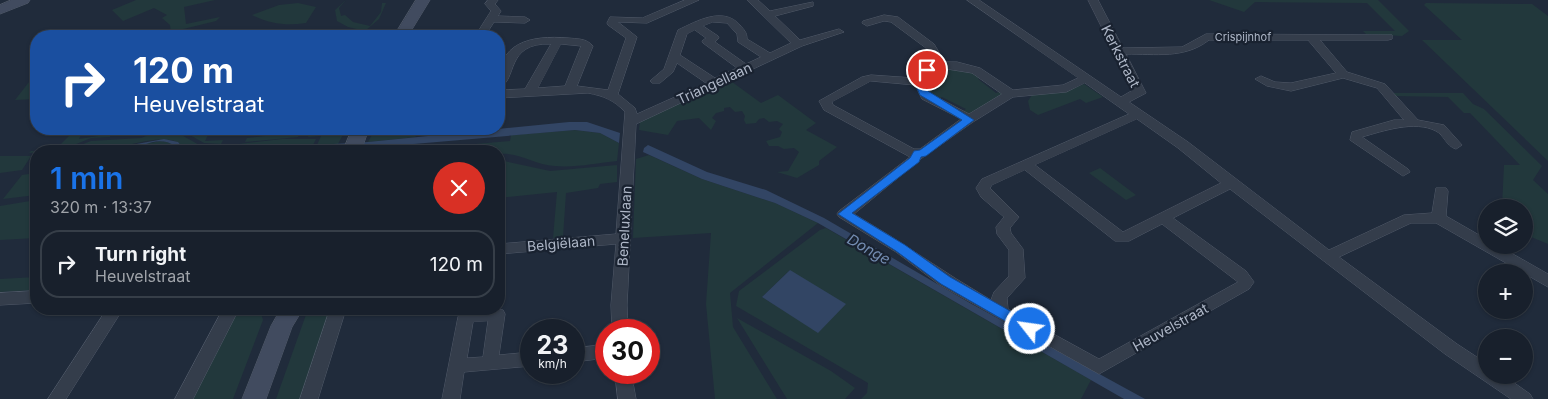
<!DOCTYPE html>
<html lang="en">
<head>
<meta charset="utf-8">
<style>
	body { margin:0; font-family:Inter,sans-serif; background:#212834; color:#f1f3f6; height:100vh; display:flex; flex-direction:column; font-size:19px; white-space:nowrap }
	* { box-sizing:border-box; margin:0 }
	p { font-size:16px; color:#9fa3a9 }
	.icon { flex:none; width:28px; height:28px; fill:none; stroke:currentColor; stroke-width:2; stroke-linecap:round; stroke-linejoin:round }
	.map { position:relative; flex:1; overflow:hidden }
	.side { position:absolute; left:30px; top:145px; width:475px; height:170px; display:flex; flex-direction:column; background:#18202c; border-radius:20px; box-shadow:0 1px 4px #0004,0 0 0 1px #363e48 }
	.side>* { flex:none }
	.banner { position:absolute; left:30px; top:30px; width:475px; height:105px; border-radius:20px; box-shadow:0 1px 4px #0004,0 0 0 1px #363e48; background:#1a4fa0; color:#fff; overflow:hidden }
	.controls { position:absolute; left:1478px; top:199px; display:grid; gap:10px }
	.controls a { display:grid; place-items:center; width:55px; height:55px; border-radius:50%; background:#18202c; box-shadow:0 1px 4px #0004,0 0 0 1px #363e48; font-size:25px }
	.speed { position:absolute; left:520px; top:319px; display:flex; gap:10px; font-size:25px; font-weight:700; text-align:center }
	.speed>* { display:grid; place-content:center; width:65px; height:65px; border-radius:50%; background:#18202c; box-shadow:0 1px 4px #0004,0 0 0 1px #363e48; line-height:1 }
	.speed small { font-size:12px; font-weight:400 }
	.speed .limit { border:8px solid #d22; background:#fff; color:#111 }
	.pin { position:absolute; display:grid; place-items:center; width:42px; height:42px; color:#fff; margin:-21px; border:2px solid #fff; border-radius:50%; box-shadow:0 1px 5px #0007 }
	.me { position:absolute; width:55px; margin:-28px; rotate:300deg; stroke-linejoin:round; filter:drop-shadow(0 0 4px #0008) }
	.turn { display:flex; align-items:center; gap:18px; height:105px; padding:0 20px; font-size:22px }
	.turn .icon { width:65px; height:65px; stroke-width:2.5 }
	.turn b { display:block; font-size:35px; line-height:42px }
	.round { display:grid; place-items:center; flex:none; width:52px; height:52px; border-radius:26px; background:#212834 }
	.head { display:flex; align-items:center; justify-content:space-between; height:85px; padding:0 20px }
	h1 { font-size:30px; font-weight:600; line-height:38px; color:#1a73e8 }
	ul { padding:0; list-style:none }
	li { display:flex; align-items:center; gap:15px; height:68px; margin:0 10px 8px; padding:0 10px; border:2px solid #363e48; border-radius:20px }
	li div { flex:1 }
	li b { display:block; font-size:19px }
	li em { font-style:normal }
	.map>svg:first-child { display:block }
	.green { fill:#22383c; fill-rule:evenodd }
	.water { fill:#324564 }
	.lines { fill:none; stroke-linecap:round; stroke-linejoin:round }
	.street-casing { stroke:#515a69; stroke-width:1 }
	.secondary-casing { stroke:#515a69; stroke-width:1 }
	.street { fill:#343d4b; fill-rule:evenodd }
	.secondary { fill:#414b5f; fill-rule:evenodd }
	.route { fill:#1a73e8; stroke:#114b97 }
	.labels { text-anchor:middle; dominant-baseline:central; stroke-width:4.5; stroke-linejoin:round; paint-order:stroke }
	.far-street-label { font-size:11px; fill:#aeb7c7; stroke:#192230 }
	.street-label { font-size:14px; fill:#aeb7c7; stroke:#192230 }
	.water-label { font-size:15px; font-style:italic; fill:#748db2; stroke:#192230 }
</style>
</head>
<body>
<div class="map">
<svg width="1548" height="399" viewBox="0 0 1548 399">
	<rect width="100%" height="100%" fill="#202b3b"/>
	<path class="green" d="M136,0H215L184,7L186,24L220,17L216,21L171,32L170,25L162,18L167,15L154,8L123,21L112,10Z
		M346,0L339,8L341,16L345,15L353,22L370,26L381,12L382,3H386L379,19L365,31L348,27L337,21L335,10Z
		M1209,0H1378L1409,31L1402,36L1366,34L1363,31H1395L1367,3L1255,2L1244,12Z
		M298,3L316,7L306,23C287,26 270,24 252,15L279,5Z
		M1426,3L1532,4L1548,16V161L1422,40H1462L1424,5Z
		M953,67L983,76L978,79L996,93L1002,91L1003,95C993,101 974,118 962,112L966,109L942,97L937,100L929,95L924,79L931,80L940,73L935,69Z
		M728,79L761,103L778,95L816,123L806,130L837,147L819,161V165L797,178L777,172L788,171L799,152L794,148L784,149L778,146H769L766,141L780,137L782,132L779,129L783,124L777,121L769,122L764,118L759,119L756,123L746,124L744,120L745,116L742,111L735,112L730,107L724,108V111L716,113L712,118L716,121L711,130L699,118L677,121L668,135L639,130L640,121Z
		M36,81V99L15,100L29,82Z
		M1084,84L1103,97L1086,103L1080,99L1038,115L1030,110L1028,101L1032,95L1070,90Z
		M1391,93H1463L1473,104L1484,109L1542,166L1533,180L1548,194V244L1524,234V208L1502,207L1504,165H1520L1470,113H1464L1448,97L1394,96Z
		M88,129H108L82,133L79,139L111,134L110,137L91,138L59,151L29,153L31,151H54L75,130Z
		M184,129H211L205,141L223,140L221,144L204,143L181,130Z
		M269,129H302L298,137L245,142L247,138L265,136Z
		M311,129H346L338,144L317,145L321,136L308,137Z
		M375,129C387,129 409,125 416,137L368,142Z
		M575,130L600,133L619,143L617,161C597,163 575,168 555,166C534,165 520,152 499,154V151H393L510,141L511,135Z
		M154,133H178L201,146L213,147L282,139H316L313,145L186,151C176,128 129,146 111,149C104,150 98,147 92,147C83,148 75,151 65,151L91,141L141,138Z
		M161,141L172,143L177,149L174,151H130L139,145Z
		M649,155L702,179L775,203L818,223L730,293L733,327L777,399H715L706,304L711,233L633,238L636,159Z
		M0,156H31L22,170L0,173Z
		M499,160L550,171L617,165V182L600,184L598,188L566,193L563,237L553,238L557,192L499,198Z
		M1100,168L1136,195L1126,200L1089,173Z
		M36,173V195L3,199L22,175Z
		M36,200V238L0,240V206Z
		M826,228L1091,380L1081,399H861L867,393L868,383L736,306L739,291L820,230ZM790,270L818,332L762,297Z
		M36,277V290L0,292V279Z
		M238,309H260L263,320L233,399H192Z
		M308,309H333L304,399H276Z
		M737,318L831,371L855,388L845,399H787Z"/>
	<path class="water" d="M569,122H587L620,133L619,143L600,133L575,130L367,148L305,151H213L368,142Z
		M164,139L178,142L186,151H174L177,149L175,146C159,135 143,146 128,151L132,148L130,147L111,151H79L92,147L109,149Z
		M648,145L707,172L766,190L824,218L970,303L1145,399H1124L818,223L775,203L702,179L643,152L644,148Z
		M790,270L846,304L818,333L762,297Z"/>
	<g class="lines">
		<g class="street-casing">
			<path id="street" d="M488,0H498L495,4L501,11L498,16L525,17L530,20L525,23L494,22L485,36H392L387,33L392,30L477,33L491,11L485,4Z
				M685,0H699L647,23L618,22L637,37L618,94L635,108L637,114L706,83L677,63L673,72L660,83H652L650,81L664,69L678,30C697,21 723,6 740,25C744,30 747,32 747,39L770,53L791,43L747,0H758L770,11L813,2V6L775,16L800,40L839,29L844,32L802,46L636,124L627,305L628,330H612L611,305L616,244L499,254V244L616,234L625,112C614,100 604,96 588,93L499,98V90L525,89L551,44C504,42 518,82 499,87C496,42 531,35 568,38C577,39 586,38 593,46L577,86L608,90L626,38L608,25L607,23L610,17L642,18ZM713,22L727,23L737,34L738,42L761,57L746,64L715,42L719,38L718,36L703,26ZM695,30L706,38L702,41L703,43L737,68L715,78L680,55L687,34ZM561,44L581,46L565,86L538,88Z
				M967,0H979L1121,97L1133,90L1088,0H1098L1123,48L1182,47L1206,34L1392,35V39L1388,40H1320L1347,72L1385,84L1418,120L1444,125L1462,145L1456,149C1446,146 1444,135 1436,131C1415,120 1383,131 1362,137L1408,169L1410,172L1403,176L1350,140L1352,132L1394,120H1404L1377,88L1343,78L1291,91L1267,86L1255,79L1261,76L1275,82L1291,83L1336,73L1308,40H1209C1185,59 1155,54 1126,54L1146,93L1129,102L1188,142L1329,250L1404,215L1432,213L1436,188H1446L1448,191L1446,216L1486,239V245H1497L1548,274V287L1436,223H1411L1339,257L1457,344L1486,363V375H1503L1530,394L1533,399H1511L1445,354L1230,189L1173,218L1246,271L1254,282L1249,289L1099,374L940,285L896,252L839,217L837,214L839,211L910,157L824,110L819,101L862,77L871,75L914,78L921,69L935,64L926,48L891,22L884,21L867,26L862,23L863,21L884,15L898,17L934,44L945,62H957L980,68L1013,90L1063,85L1078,78ZM947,69L972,73L1002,94L969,114L931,94L925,82L931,73ZM871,81L915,85L922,99L961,119L920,149H914L833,105L832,102ZM1085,83L1129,114L982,179L976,188L981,197L1004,217L996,227L997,234L1009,250V276L994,292L991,300C944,273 901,241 854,214L922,158L973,122L1013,97L1066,92ZM1137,119L1178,148L1221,183L1123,232L1035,165ZM1025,170L1115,241H1129L1162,224L1238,282L1099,359L1008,309L1007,298L1025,278L1023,249L1011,233L1010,228L1019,217L990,188L992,185Z
				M36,291V303L0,305V293Z
				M107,309H123L66,399H48Z
				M223,309H239L193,399H175Z
				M330,309H346L318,399H300Z
				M489,309L503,310L505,314L499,355L531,352V366L464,372L460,399H442L458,317L460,313ZM488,321L483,357L467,358L473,322Z
				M606,345V358L574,362V348Z
				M615,372H631L636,399H618Z"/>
		</g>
		<g class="secondary-casing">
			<path id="secondary" d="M11,0H30L28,3L0,14V5Z
				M416,0H430L408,36H394Z
				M352,129H369L361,151H343Z
				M281,309H303L292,327L266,399H242L271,326Z"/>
		</g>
		<use href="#street" class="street"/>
		<use href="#secondary" class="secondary"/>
	</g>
	<path class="route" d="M924,68L932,70L924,82L928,91L974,120L926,156L921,157L919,162L852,213L905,245L950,277L1035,325L1037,329L1035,333H1026L941,284L896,251L838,214L910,158L914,151L920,150L962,120L920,95L914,82L919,72Z"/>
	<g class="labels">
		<g class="far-street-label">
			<text x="1243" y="37">Crispijnhof</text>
		</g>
		<g class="street-label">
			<text transform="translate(1121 56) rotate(63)">Kerkstraat</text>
			<text transform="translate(714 83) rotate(-25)">Triangellaan</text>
			<text transform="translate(624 226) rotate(-87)">Beneluxlaan</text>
			<text transform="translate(561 243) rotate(-5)">Belgiëlaan</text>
			<text transform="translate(1170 327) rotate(-29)">Heuvelstraat</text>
		</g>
		<g class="water-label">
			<text transform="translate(869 249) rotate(29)">Donge</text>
		</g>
	</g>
</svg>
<div class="controls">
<a><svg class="icon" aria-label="layers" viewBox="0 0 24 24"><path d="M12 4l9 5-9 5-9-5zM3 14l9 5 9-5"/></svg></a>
<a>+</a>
<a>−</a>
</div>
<div class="speed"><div>23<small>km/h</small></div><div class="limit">30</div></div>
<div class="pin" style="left:927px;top:70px;background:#d93025"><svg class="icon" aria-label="arrive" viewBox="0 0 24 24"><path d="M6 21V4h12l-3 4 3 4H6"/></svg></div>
<svg class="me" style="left:1030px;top:329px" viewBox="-20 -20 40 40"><circle r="17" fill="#1a73e8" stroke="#fff" stroke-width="3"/><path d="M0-11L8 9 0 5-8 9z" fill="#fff"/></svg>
<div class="banner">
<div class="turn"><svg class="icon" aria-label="right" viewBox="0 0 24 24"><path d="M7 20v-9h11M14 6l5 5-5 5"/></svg><div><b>120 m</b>Heuvelstraat</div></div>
</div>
<section class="side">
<div class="head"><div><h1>1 min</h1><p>320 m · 13:37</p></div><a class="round" style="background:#d93025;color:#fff"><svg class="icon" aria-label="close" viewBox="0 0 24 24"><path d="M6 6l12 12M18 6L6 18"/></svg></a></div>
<ul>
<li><svg class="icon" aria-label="right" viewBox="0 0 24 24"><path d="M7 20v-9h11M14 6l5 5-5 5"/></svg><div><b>Turn right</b><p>Heuvelstraat</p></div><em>120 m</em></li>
</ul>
</section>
</div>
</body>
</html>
